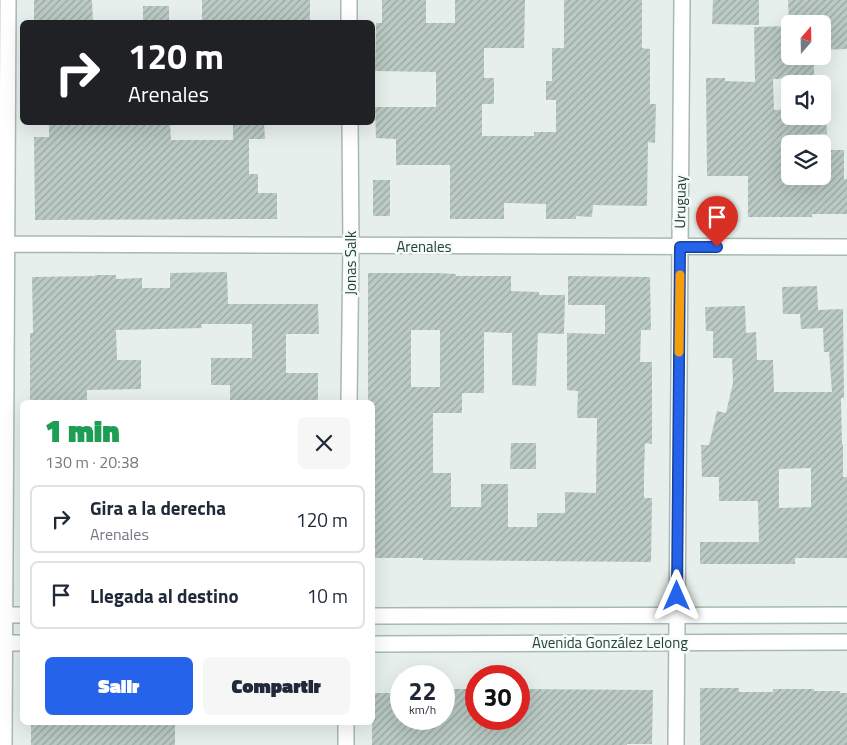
<!DOCTYPE html>
<html lang="es">
<head>
<meta charset="utf-8">
<style>
	body { margin:0; font-family:"Titillium Web",sans-serif; background:#f6f6f7; color:#1f2937; height:100vh; display:flex; flex-direction:column; font-size:19px; white-space:nowrap }
	* { box-sizing:border-box; margin:0 }
	p { font-size:16px; color:#747a83 }
	.icon { flex:none; width:28px; height:28px; fill:none; stroke:currentColor; stroke-width:2; stroke-linecap:round; stroke-linejoin:round }
	.map { position:relative; flex:1; overflow:hidden }
	.sheet { position:absolute; left:20px; top:400px; width:355px; height:325px; display:flex; flex-direction:column; background:#fff; border-radius:8px; box-shadow:0 5px 20px #0002 }
	.sheet>* { flex:none }
	.banner { position:absolute; left:20px; top:20px; width:355px; height:105px; border-radius:8px; box-shadow:0 5px 20px #0002; background:#202124; color:#fff; overflow:hidden }
	.needle { width:32px; rotate:20deg }
	.fabs { position:absolute; left:781px; top:15px; display:grid; gap:10px }
	.fabs a { display:grid; place-items:center; width:50px; height:50px; border-radius:8px; background:#fff; box-shadow:0 5px 20px #0002; font-size:25px }
	.speed { position:absolute; left:390px; top:665px; display:flex; gap:10px; font-size:25px; font-weight:700; text-align:center }
	.speed>* { display:grid; place-content:center; width:65px; height:65px; border-radius:50%; background:#fff; box-shadow:0 5px 20px #0002; line-height:1 }
	.speed small { font-size:12px; font-weight:400 }
	.speed .limit { border:8px solid #d22; background:#fff; color:#111 }
	.pin { position:absolute; display:grid; place-items:center; width:42px; height:42px; color:#fff; margin:-51px -21px; border-radius:50% 50% 50% 0; rotate:-45deg; box-shadow:0 0 5px #0007 }
	.pin .icon { rotate:45deg }
	.me { position:absolute; width:55px; margin:-28px; rotate:0deg; stroke-linejoin:round; filter:drop-shadow(0 0 4px #0008) }
	.turn { display:flex; align-items:center; gap:18px; height:105px; padding:0 25px; font-size:22px }
	.turn .icon { width:65px; height:65px; stroke-width:2.5 }
	.turn b { display:block; font-size:35px; line-height:42px }
	.round { display:grid; place-items:center; flex:none; width:52px; height:52px; border-radius:8px; background:#f6f6f7 }
	.head { display:flex; align-items:center; justify-content:space-between; height:85px; padding:0 25px }
	h1 { font-size:30px; font-weight:800; line-height:38px; color:#1e9e55 }
	.action { display:flex; gap:10px; margin-top:auto; padding:10px 25px }
	.action a { flex:1; height:58px; border-radius:8px; background:#2563eb; color:#fff; font-size:20px; font-weight:800; line-height:58px; text-align:center }
	.action a+a { background:#f6f6f7; color:#1f2937 }
	ul { padding:0; list-style:none }
	li { display:flex; align-items:center; gap:15px; height:68px; margin:0 10px 8px; padding:0 15px; border:2px solid #e0e1e3; border-radius:8px }
	li div { flex:1 }
	li b { display:block; font-size:19px }
	li em { font-style:normal }
	.map>svg:first-child { display:block }
	.building { fill:url(#building-hatch); fill-rule:evenodd }
	.lines { fill:none; stroke-linecap:round; stroke-linejoin:round }
	.minor-casing { stroke:#a8b8b2; stroke-width:18 }
	.secondary-casing { stroke:#a4bbb3; stroke-width:18 }
	.minor { stroke:#fff; stroke-width:15 }
	.secondary { stroke:#fff; stroke-width:15 }
	.route-casing { stroke:#184099; stroke-width:12 }
	.route { stroke:#2563eb; stroke-width:9 }
	.slow { stroke:#f59e0b; stroke-width:9 }
	.labels { text-anchor:middle; dominant-baseline:central; stroke-width:5; stroke-linejoin:round; paint-order:stroke }
	.street-label { font-size:15px; fill:#24423a; stroke:#f7fbf9 }
</style>
</head>
<body>
<div class="map">
<svg width="847" height="745" viewBox="0 0 847 745">
	<defs>
		<pattern id="building-hatch" width="6" height="6" patternUnits="userSpaceOnUse" patternTransform="scale(1.25)"><rect width="6" height="6" fill="#bbcac4"/><path d="M-1 1l2-2M0 6l6-6M5 7l2-2" fill="none" stroke="#98a6a0"/></pattern>
	</defs>
	<rect width="100%" height="100%" fill="#e6efeb"/>
	<path class="building" d="M34,0H92L93,22H48V21H34Z
		M202,0H310V22H229V20H202Z
		M382,0H426V23H455V0H525L524,48H484V78H494V104H482V136H534V132H556V100H546V81H552V48H564V0H642V48L650,49V104H656L655,143L648,142L647,206L593,205L592,217L576,216V219H546V204L504,203V219H450V165H396V139L376,138L375,107H436V72L375,71L376,23H382Z
		M713,0H759V25L712,24Z
		M788,0H847V49L822,50V24H789Z
		M143,6H169V22H143Z
		M790,26V56H814V78H780V79H773L774,110L790,109V116H826L827,134L790,135V176H822V150H844V179H847V214H812V217H748V176H707L706,78H725V81L755,82L754,27Z
		M49,122H170L171,140H233V122H264L265,139H249V174H258V193H277V219L35,220L34,137H49Z
		M373,180H390V216H373Z
		M227,272L228,304H318L319,334H286V373H318V402H230V385H211V358H252V324H201L202,328L116,330L117,360H141V389L87,390V402H30V333H33L32,277L95,276V275H116V279L142,278V288H170V273Z
		M368,273H437L456,274V276H511V291L539,292V295H565L564,334L538,333L536,386L512,385V333L484,332V393H462V413H433V473H451V507H481V484H508V527H537V513H565V492L596,493L597,418H577L578,391L567,390V333L605,334V305H568V276L650,277L651,330H641L640,362H652V444L645,443L644,474V498H652L651,562L423,560V558H372V402H368ZM411,330H440V387H411Z
		M817,286L818,310L843,309L844,398H841L842,444H843V477H847V558H795V564H700V542H759L758,501H719V477H702L701,445H709L717,411L726,413L733,383L732,358H713V331H706L705,307L745,306L746,333L756,332L757,360H773L774,392H832L829,352H824L823,328L801,329L800,314H783L782,287ZM811,468V507L779,508V469Z
		M511,443H536V469H510Z
		M700,688H739V692H773V689H814V691H840V693H847V745H700Z
		M444,689H476V719H519V689L653,690L652,744H627V745H372V693H401V719H444Z
		M31,722H175V745H31Z"/>
	<g class="lines">
		<g class="minor-casing">
			<path id="minor" d="M349,0V22
				M0,244L847,247
				M349,402L351,245L350,122
				M346,722V745
				M4,745L8,0
				M676,745L682,0"/>
		</g>
		<g class="secondary-casing">
			<path id="secondary" d="M0,615H22
				M372,616L847,615
				M0,643H22
				M372,644L847,642"/>
		</g>
		<use href="#minor" class="minor"/>
		<use href="#secondary" class="secondary"/>
	</g>
	<g class="lines">
		<g class="route-casing">
			<path id="route" d="M677,596L680,247H717"/>
		</g>
		<use href="#route" class="route"/>
		<path class="slow" d="M679,352L680,275"/>
	</g>
	<g class="labels">
		<g class="street-label">
			<text transform="translate(680 202) rotate(-89)">Uruguay</text>
			<text x="424" y="246">Arenales</text>
			<text transform="translate(350 263) rotate(-90)">Jonas Salk</text>
			<text x="610" y="642">Avenida González Lelong</text>
		</g>
	</g>
</svg>
<div class="fabs">
<a><svg class="needle" viewBox="-14 -14 28 28"><path d="M0-13l5 13h-10z" fill="#e53935"/><path d="M0 13l5-13h-10z" fill="#747a83"/></svg></a>
<a><svg class="icon" aria-label="sound" viewBox="0 0 24 24"><path d="M4 9h4l5-4v14l-5-4H4zM17 9q2 3 0 6"/></svg></a>
<a><svg class="icon" aria-label="layers" viewBox="0 0 24 24"><path d="M12 4l9 5-9 5-9-5zM3 14l9 5 9-5"/></svg></a>
</div>
<div class="speed"><div>22<small>km/h</small></div><div class="limit">30</div></div>
<div class="pin" style="left:717px;top:247px;background:#d93025"><svg class="icon" aria-label="arrive" viewBox="0 0 24 24"><path d="M6 21V4h12l-3 4 3 4H6"/></svg></div>
<svg class="me" style="left:677px;top:596px" viewBox="-20 -20 40 40"><path d="M0-17L14 15 0 8-14 15z" fill="#2563eb" stroke="#fff" stroke-width="4"/></svg>
<div class="banner">
<div class="turn"><svg class="icon" aria-label="right" viewBox="0 0 24 24"><path d="M7 20v-9h11M14 6l5 5-5 5"/></svg><div><b>120 m</b>Arenales</div></div>
</div>
<section class="sheet">
<div class="head"><div><h1>1 min</h1><p>130 m · 20:38</p></div><a class="round"><svg class="icon" aria-label="close" viewBox="0 0 24 24"><path d="M6 6l12 12M18 6L6 18"/></svg></a></div>
<ul>
<li><svg class="icon" aria-label="right" viewBox="0 0 24 24"><path d="M7 20v-9h11M14 6l5 5-5 5"/></svg><div><b>Gira a la derecha</b><p>Arenales</p></div><em>120 m</em></li>
<li><svg class="icon" aria-label="arrive" viewBox="0 0 24 24"><path d="M6 21V4h12l-3 4 3 4H6"/></svg><div><b>Llegada al destino</b></div><em>10 m</em></li>
</ul>
<div class="action"><a>Salir</a><a>Compartir</a></div>
</section>
</div>
</body>
</html>
